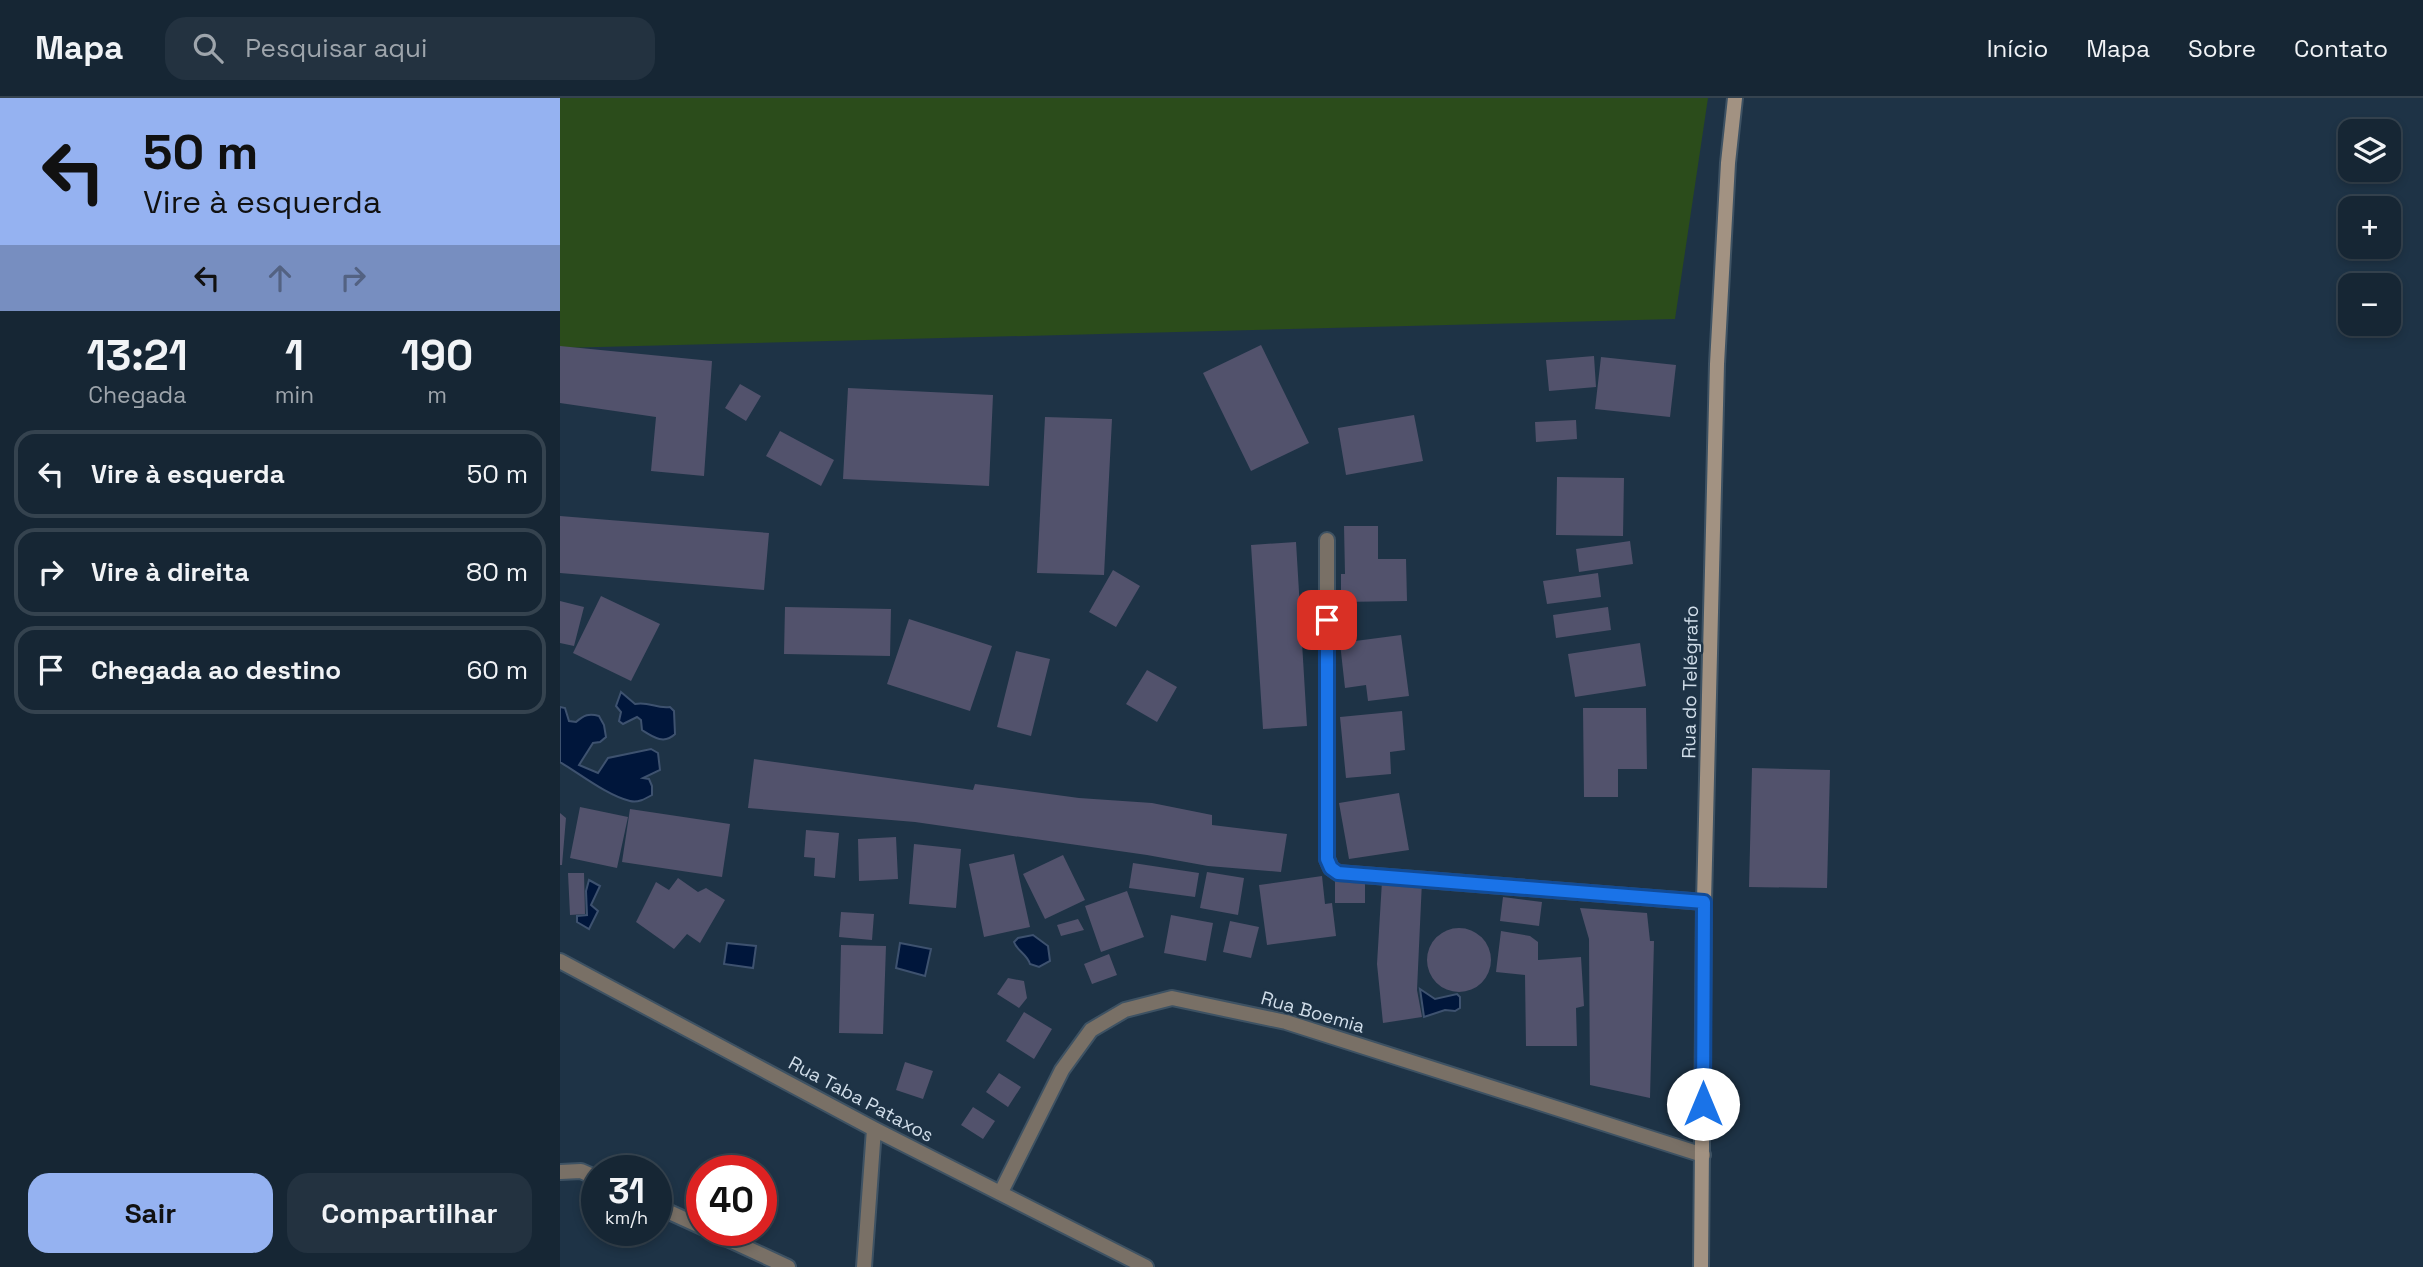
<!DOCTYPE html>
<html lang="pt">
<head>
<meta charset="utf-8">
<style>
	body { margin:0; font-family:"Space Grotesk",sans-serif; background:#233240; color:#f1f3f6; height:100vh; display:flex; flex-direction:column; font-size:26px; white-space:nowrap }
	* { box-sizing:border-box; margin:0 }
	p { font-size:23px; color:#9ea5ac }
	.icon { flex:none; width:38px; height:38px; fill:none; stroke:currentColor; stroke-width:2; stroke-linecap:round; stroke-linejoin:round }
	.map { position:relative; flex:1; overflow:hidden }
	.details { display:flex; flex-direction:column; background:#162634; width:560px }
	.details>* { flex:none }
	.guide { background:#95b2f1; color:#111; overflow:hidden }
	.fabs { position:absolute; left:1778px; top:21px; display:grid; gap:14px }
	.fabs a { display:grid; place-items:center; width:63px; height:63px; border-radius:14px; background:#162634; box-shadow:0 4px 10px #0003,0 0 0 2px #35434f; font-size:35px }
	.speed { position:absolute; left:21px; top:1057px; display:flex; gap:14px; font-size:35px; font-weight:700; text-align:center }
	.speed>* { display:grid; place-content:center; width:91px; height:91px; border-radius:50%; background:#162634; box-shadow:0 4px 10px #0003,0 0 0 2px #35434f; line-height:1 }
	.speed small { font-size:18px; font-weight:400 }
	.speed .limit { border:10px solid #d22; background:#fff; color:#111 }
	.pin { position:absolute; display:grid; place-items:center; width:60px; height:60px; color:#fff; margin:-30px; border-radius:14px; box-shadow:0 4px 10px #0006 }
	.me { position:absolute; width:77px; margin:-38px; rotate:0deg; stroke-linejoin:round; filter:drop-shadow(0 0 5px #0008) }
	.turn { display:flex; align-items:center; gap:24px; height:147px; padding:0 28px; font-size:32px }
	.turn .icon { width:91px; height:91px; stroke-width:2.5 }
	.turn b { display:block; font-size:49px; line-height:60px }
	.lanes { display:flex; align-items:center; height:66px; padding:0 28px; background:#0003; justify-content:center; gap:35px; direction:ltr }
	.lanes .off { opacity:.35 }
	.eta { display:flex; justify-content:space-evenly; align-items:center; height:119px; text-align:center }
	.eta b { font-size:42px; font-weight:700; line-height:49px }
	.primary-button { display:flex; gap:14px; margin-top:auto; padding:14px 28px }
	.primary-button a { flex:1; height:80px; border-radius:21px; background:#95b2f1; color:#111; font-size:28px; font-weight:700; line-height:80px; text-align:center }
	.primary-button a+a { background:#233240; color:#f1f3f6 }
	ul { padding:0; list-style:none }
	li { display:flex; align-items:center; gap:21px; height:88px; margin:0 14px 10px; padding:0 14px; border:4px solid #35434f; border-radius:21px }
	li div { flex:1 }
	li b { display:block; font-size:26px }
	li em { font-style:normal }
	header { display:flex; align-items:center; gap:42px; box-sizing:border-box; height:98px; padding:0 35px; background:#162634; border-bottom:2px solid #35434f }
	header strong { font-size:33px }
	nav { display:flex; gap:38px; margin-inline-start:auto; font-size:24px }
	.search { width:490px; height:63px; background:#233240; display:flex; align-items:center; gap:18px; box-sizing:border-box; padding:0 24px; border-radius:21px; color:#9ea5ac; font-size:26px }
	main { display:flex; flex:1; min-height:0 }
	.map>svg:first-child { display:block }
	.green { fill:#2b4c1b }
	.water { fill:#00163b; stroke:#3e526f; stroke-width:2 }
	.building { fill:#52526c }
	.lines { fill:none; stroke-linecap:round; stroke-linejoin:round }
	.street-casing { stroke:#3e5263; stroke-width:18 }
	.secondary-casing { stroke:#3e5263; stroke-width:18 }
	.street { stroke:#797066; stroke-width:14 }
	.secondary { stroke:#a29282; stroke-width:14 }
	.route-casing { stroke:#114b97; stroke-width:18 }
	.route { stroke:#1a73e8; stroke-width:12 }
	.labels { text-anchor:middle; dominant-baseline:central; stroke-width:5; stroke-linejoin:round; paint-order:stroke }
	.street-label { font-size:19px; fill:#d0dde9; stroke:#1e3346 }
</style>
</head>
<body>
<header>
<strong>Mapa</strong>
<div class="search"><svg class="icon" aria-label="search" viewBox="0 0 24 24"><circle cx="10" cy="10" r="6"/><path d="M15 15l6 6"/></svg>Pesquisar aqui</div>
<nav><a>Início</a><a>Mapa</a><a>Sobre</a><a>Contato</a></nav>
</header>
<main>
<section class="details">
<div class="guide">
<div class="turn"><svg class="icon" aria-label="left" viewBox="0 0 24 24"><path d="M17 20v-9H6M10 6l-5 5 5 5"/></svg><div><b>50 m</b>Vire à esquerda</div></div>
<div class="lanes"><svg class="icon" aria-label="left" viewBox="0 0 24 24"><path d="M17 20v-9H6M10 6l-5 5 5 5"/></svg><svg class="icon off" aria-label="ahead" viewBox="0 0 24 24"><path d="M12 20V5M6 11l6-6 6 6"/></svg><svg class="icon off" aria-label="right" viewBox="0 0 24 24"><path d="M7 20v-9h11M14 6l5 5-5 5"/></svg></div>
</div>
<div class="eta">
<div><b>13:21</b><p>Chegada</p></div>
<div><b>1</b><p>min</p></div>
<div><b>190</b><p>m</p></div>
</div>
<ul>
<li><svg class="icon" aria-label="left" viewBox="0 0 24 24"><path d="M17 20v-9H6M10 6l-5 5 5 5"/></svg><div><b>Vire à esquerda</b></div><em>50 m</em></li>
<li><svg class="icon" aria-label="right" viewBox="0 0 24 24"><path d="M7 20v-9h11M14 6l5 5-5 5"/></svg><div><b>Vire à direita</b></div><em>80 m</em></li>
<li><svg class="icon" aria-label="arrive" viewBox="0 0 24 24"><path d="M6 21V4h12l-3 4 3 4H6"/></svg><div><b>Chegada ao destino</b></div><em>60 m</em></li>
</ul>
<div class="primary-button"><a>Sair</a><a>Compartilhar</a></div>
</section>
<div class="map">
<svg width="1863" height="1169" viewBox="0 0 1863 1169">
	<rect width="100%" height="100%" fill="#1e3346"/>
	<path class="green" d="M0,0H1148L1115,221L0,250Z"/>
	<path class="water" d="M61,594L75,606C89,603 96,611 110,609L114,613L115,636C104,647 93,639 82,632L81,622L77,619L63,626L59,623L61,614L56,608Z
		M0,609L5,610L9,623L16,624C24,617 29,615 39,618L44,627L46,639L40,644L33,645L19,667L38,675L48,660L91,651L98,655L100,672L83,680L89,681L92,688V697C85,701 78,705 70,703C48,698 20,676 0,664Z
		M29,782L40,788L31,807L38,813L29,831L17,824V818L27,817L26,793Z
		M473,837L488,848L490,863L479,869L470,866C467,856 457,853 454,844L458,840Z
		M167,845L196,848L193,870L164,866Z
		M340,845L371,851L365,878L336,870Z
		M860,891L875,901L897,896L900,899V910L895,913L885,912L864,919Z"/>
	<path class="building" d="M701,247L749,345L691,373L643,275Z
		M0,248L152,263L144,378L91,373L96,319L0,305Z
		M1034,258L1036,289L989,293L986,262Z
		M1041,259L1116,267L1110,319L1035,311Z
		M180,286L201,298L186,323L165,310Z
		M288,290L433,297L429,388L283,381Z
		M854,317L863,363L786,377L778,330Z
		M485,319L552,321L544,477L477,475Z
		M1016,322L1017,341L976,344L975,324Z
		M220,333L274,362L261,388L206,358Z
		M997,379L1064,380L1063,438L996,437Z
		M0,418L209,435L204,492L0,475Z
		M784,428H818V461H846L847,503L781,504V476H785Z
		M1070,443L1073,466L1019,474L1016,451Z
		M736,444L747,628L703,631L691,447Z
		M553,472L580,488L556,529L529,514Z
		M1038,475L1041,499L987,506L983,483Z
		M41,498L100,526L71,583L13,555Z
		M0,503L24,509L14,548L0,545Z
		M225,509L331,511L330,558L224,556Z
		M1048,509L1051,532L996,540L993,517Z
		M349,521L432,548L410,613L327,586Z
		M841,537L849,598L808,603L806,587L785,590L780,545Z
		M1080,545L1086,588L1015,599L1008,556Z
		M456,553L490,561L471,638L437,629Z
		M587,572L617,589L597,624L566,606Z
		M1023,610H1086L1087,671H1058V699H1024Z
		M842,613L845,652L830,654L831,676L786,680L780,619Z
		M194,661L413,692L415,686L519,700L592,705L652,717V727L727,736L721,774L648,768L587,757L355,724L188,710Z
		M1192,670L1270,672L1267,790L1189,789Z
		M839,695L849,752L789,761L779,705Z
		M20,709L68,719L57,770L10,760Z
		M70,711L170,726L162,779L62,764Z
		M0,715L6,720L2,767H0Z
		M246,732L279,735L275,780L254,778L255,760L244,759Z
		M336,739L338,781L299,783L298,741Z
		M354,746L401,751L396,810L349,806Z
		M454,756L470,829L424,839L409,766Z
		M503,757L525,802L485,821L463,776Z
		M573,765L639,775L635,799L569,790Z
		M647,774L684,780L678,817L640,810Z
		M8,775H24L25,816L10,817Z
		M762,778L765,806L772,805L776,838L707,847L699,787Z
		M118,780L138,794L146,790L165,802L140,845L127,836L114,851L76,824L96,784L109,792Z
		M775,782L805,783V805H775Z
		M822,783H862L857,892L862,919L823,925L817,866Z
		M567,793L584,839L541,854L525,808Z
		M943,799L982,804L979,828L940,823Z
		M1020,810L1087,815L1090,843H1094L1090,1000L1030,987L1029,841Z
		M281,814L314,816L312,842L279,839Z
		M611,817L653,825L646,863L604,855Z
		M518,821L524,832L501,838L497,827Z
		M670,823L699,829L691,860L663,854Z
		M867 862a32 32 0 1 1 64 0a32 32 0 1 1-64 0Z
		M941,833L970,838L978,844V862L1021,859L1024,908L1016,910L1017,948H966L965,877L936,874Z
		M281,847L326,848L323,936L279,935Z
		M549,856L557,877L532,886L524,866Z
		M448,880L464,883L467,900L459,910L437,896Z
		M464,914L492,931L474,961L446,943Z
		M345,964L373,973L363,1001L336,992Z
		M439,975L461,989L448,1009L426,994Z
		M413,1009L435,1023L423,1041L401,1027Z"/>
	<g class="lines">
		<g class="street-casing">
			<path id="street" d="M767,442V761L771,770L778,775L1144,804
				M0,863L314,1031L586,1169
				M0,1074L21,1073L37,1080
				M441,1094L502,972L531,932L565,912L612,900L726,924L1143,1057
				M96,1108L142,1129
				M148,1132L228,1169
				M304,1169L314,1031"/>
		</g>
		<g class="secondary-casing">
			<path id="secondary" d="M1141,1169L1144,804L1157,266L1168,65L1175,0"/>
		</g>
		<use href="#street" class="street"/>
		<use href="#secondary" class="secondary"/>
	</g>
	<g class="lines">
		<g class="route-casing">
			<path id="route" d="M767,522V761L771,770L778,775L1144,804L1143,1006"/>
		</g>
		<use href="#route" class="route"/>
	</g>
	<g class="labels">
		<g class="street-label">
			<text transform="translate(1130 584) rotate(-89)">Rua do Telégrafo</text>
			<text transform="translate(753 914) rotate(16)">Rua Boemia</text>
			<text transform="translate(301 1001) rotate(28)">Rua Taba Pataxos</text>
		</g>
	</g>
</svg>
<div class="fabs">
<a><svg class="icon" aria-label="layers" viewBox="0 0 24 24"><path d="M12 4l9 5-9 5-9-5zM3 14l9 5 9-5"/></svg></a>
<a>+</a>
<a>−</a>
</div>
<div class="speed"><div>31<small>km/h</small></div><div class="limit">40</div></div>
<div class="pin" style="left:767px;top:522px;background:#d93025"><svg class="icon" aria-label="arrive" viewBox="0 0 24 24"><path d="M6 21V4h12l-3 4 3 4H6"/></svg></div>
<svg class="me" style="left:1143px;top:1006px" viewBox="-20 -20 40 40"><circle r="19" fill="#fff"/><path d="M0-13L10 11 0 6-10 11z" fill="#1a73e8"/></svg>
</div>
</main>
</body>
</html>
